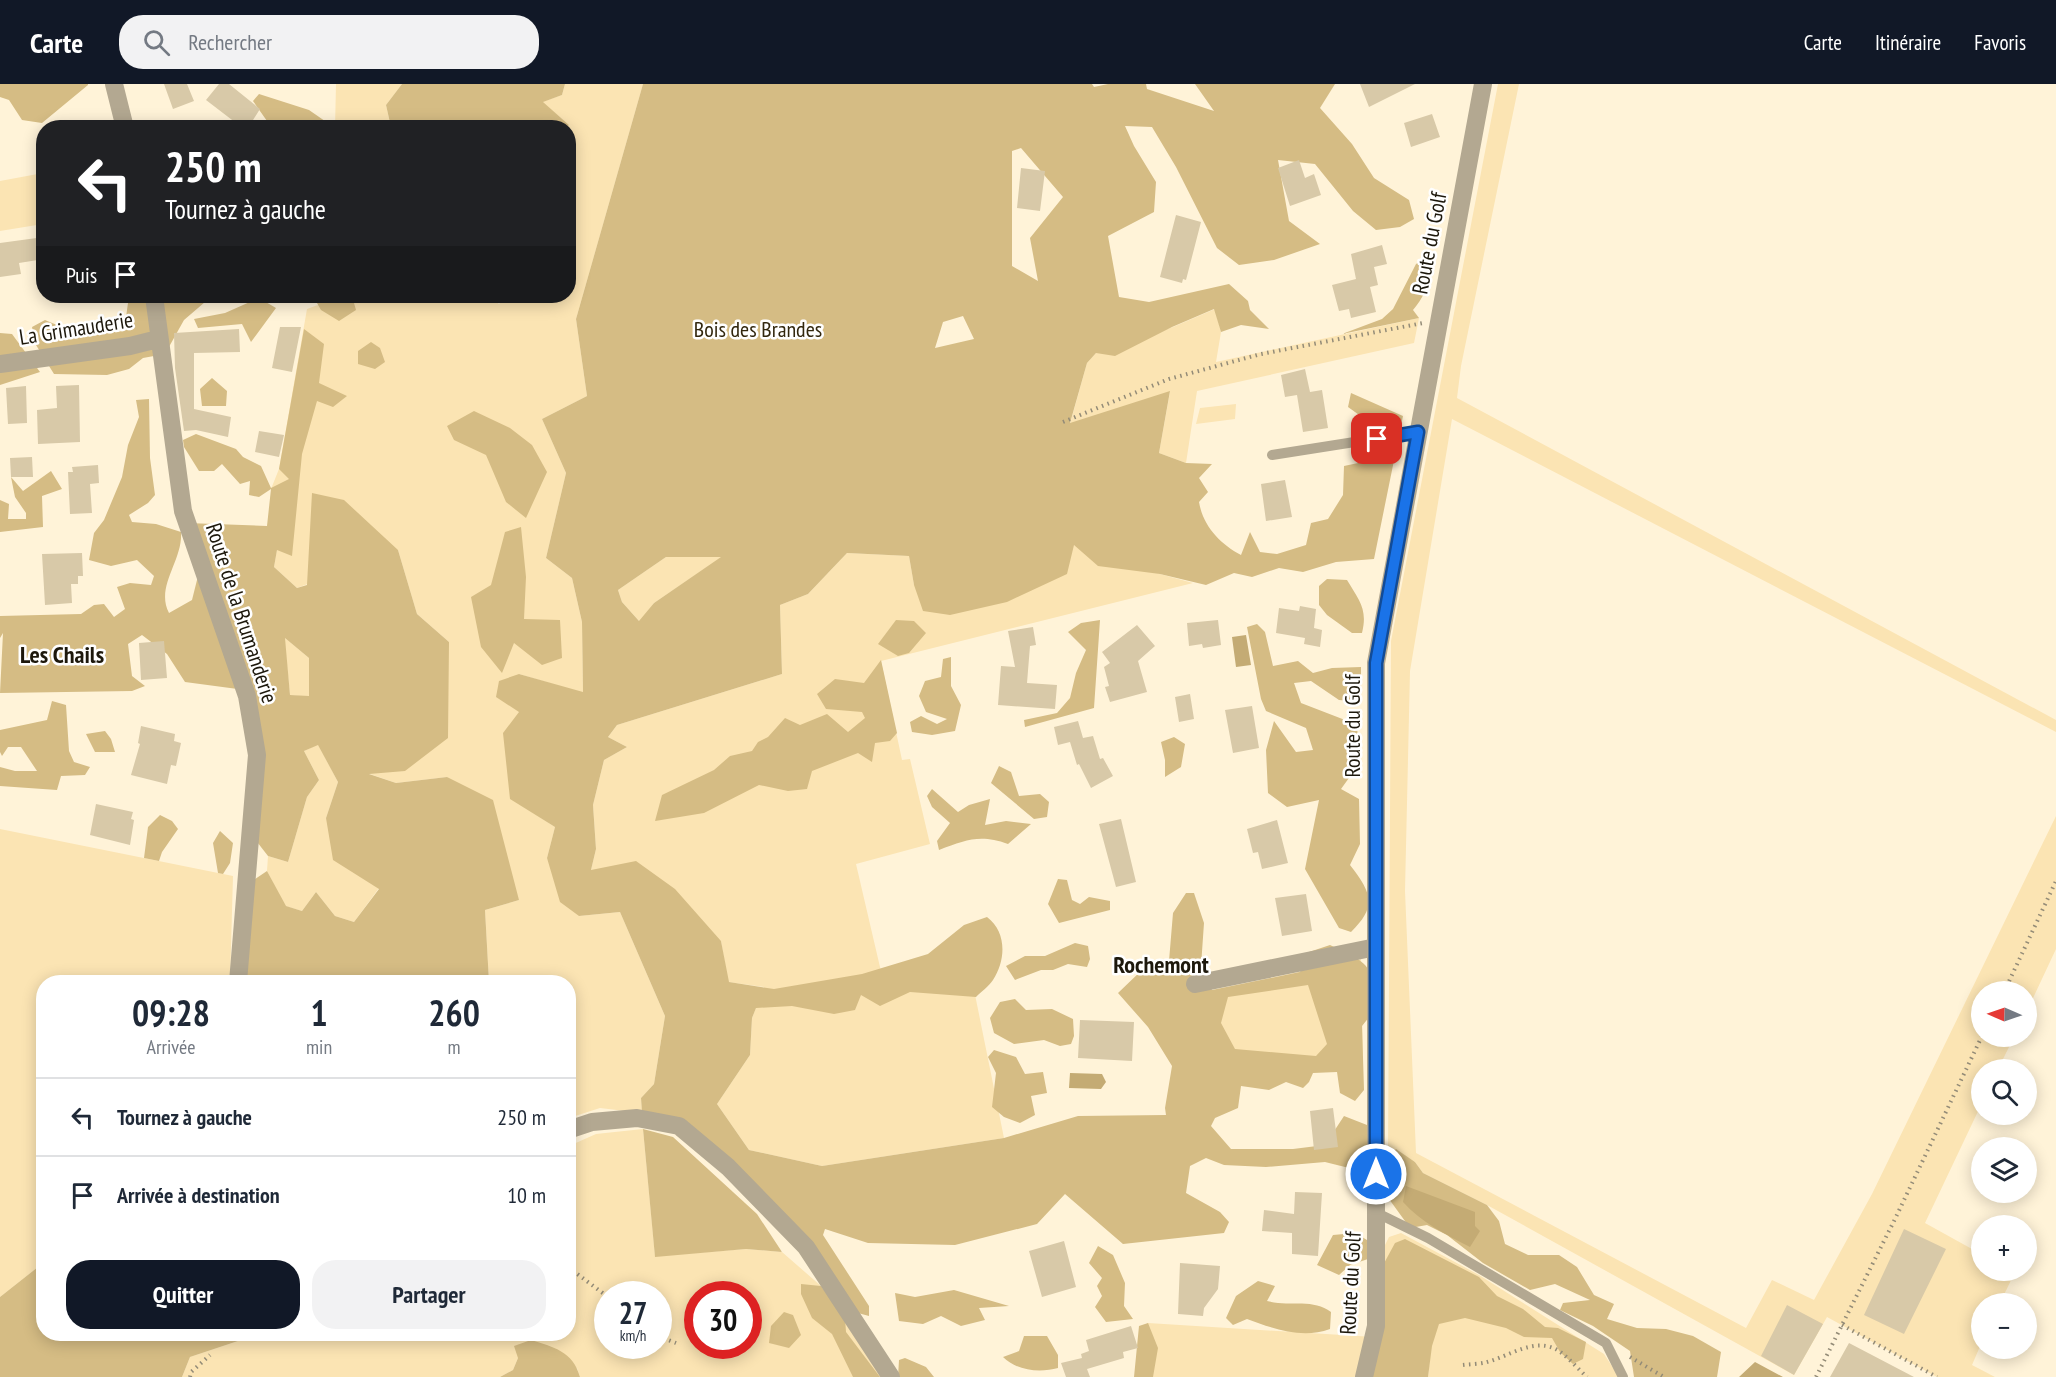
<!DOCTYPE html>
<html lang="fr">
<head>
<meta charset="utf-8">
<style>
	body { margin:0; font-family:"PT Sans Narrow",sans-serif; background:#f2f2f3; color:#1f2937; height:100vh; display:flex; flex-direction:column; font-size:22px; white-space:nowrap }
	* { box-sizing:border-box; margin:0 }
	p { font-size:20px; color:#747a83 }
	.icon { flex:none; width:33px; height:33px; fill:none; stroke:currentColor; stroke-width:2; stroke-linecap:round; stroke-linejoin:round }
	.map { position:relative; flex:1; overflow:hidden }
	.drawer { position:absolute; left:36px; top:891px; width:540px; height:366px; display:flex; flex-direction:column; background:#fff; border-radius:24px; box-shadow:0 3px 15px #0003 }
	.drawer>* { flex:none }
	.banner { position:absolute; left:36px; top:36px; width:540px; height:183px; border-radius:24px; box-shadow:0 3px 15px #0003; background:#202124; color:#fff; overflow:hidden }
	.needle { width:39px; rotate:272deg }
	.controls { position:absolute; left:1971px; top:897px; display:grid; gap:12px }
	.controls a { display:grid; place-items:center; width:66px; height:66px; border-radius:50%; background:#fff; box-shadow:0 3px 15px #0003; font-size:30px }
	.speed { position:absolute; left:594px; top:1197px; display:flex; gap:12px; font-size:30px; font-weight:700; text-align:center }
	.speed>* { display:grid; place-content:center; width:78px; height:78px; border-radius:50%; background:#fff; box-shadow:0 3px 15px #0003; line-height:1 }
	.speed small { font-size:15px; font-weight:400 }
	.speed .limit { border:9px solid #d22; background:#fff; color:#111 }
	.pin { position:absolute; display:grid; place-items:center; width:51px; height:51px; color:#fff; margin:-26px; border-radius:12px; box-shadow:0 3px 9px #0006 }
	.me { position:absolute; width:66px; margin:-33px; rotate:0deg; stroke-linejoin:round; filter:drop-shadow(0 0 4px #0008) }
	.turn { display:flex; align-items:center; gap:21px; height:126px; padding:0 30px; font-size:27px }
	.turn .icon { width:78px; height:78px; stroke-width:2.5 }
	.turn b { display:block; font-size:42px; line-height:51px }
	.then { display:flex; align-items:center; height:57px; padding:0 30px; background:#0003; gap:12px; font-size:22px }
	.eta { display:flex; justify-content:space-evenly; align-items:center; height:102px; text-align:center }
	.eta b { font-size:36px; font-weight:800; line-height:42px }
	.cta { display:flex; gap:12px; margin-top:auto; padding:12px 30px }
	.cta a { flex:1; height:69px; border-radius:24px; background:#111827; color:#fff; font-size:24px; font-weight:800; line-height:69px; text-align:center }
	.cta a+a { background:#f2f2f3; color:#1f2937 }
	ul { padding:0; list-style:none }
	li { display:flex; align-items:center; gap:18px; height:78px; padding:0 30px; border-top:2px solid #e0e1e3 }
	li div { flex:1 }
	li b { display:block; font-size:22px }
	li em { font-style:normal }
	header { display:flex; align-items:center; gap:36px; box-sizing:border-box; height:84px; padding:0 30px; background:#111827; color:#fff }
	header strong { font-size:28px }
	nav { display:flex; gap:33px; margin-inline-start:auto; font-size:21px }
	.search { width:420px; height:54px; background:#f2f2f3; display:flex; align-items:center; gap:15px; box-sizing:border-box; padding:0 21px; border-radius:24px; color:#747a83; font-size:22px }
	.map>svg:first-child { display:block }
	.green { fill:#fbe4b3; fill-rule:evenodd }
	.forest { fill:#d5bc84; fill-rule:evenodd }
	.water { fill:#c4ab74 }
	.building { fill:#d8c9a8 }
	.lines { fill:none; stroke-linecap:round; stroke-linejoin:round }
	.path { stroke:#938b77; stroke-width:4; stroke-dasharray:1.5 4.5; stroke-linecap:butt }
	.lane { stroke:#b3a891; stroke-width:10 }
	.street { stroke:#b3a891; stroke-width:18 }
	.route-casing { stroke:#114b97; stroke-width:15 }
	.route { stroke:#1a73e8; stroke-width:10 }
	.labels { text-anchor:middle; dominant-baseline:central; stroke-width:5; stroke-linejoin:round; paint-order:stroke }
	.street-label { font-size:22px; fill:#1d180c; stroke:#fff }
	.park-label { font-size:22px; fill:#32270e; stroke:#fff }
	.neighbourhood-label { font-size:24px; font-weight:bold; fill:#1d180c; stroke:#fff }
</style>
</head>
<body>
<header>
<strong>Carte</strong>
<div class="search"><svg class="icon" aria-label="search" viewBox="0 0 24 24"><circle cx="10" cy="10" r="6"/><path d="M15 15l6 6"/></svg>Rechercher</div>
<nav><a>Carte</a><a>Itinéraire</a><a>Favoris</a></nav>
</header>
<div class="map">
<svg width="2056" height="1293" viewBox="0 0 2056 1293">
	<rect width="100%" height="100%" fill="#fff3d8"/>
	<path class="green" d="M336,0H402L386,21L391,43L335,44Z
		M565,0H643L576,235L587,312L542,335L566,389L546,474L572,494L582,538L583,609L519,590V627L510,714L555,743L547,774L579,832L620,828L665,932L654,1000L641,1014L642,1029L600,1024L569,1034L568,898H489L485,826L519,816L447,693L396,699L367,689L449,558L417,530L398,466L297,504L274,483L289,396L271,405L279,385L307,225L342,212H490L499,220L507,212H568V44L566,43L569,41L542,18L562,11Z
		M1498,0H1519L1461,282L1457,314L2056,636V648L1452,335L1410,587L1405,807L1416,1069L1746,1244L1772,1196L1814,1216L1872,1110L2056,732V865L2027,927L2026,908H1982V952L2014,953L1998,985L1982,986L1981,1021L1925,1139L1981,1170L1982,1186L2015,1188L2000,1219L1982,1220L1981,1260L1972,1281L1995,1293H1937L1827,1233L1794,1291L1487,1121L1423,1089L1415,1078L1396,1066L1388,1074L1391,557Z
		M43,89V140L0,147V97Z
		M1215,225L1221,248L1216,278L1419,234L1414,259L1197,307L1186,379L1159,369L1170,308L1070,340L1087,279L1096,269L1173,243Z
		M1236,320L1235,335L1196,340L1200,324Z
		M1074,461L1160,490L1193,499L881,577L902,676L910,675L930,760L856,780L883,896L967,871L1004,1054L822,1082L749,1066L717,1020L750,971L752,934L764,903L728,898L721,857L591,786L596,765L593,721L604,676L627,663L608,653L617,641L782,590L780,521L808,510L847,469L909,472L914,501Z
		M666,473H722L654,519L640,538L622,518L618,506Z
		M284,553L309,574V613L290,611Z
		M318,660L338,698L326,734L379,804L354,838L335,832L316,808L302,827L285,822L267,787L268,772L288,778L307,713L319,696L304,667Z
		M0,745L233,792L230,898H44L43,1179L0,1213Z
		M1361,875L1363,979L1214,985L1204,908Z
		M643,1045L655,1172L746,1165L782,1168L821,1202L881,1293H580L577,1284L518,1274L513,1286L500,1293H182L190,1273L259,1250H568L569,1139L575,1133L573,1119L569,1118V1062L596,1050ZM608,1210H658V1262H608ZM698,1210H748V1262H698Z
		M1401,1149L1479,1191L1604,1270L1619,1293H1428L1431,1262L1376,1218L1384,1163L1389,1153Z
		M1148,1239L1374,1253L1364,1293H1143Z"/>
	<path class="forest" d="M0,0H88V1L42,39L22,36L9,16L0,13Z
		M402,0H565L562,11L543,18L569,41L566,44L391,43L386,21Z
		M643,0H1092L1094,3L1108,0H1146L1147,5L1214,27L1195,0H1335L1320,24L1352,60L1374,94L1409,116L1414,135L1400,143L1376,146L1353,127L1315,80L1278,76L1289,137L1320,160L1274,176L1239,181L1217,164L1176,83L1152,43L1125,42L1134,62L1156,98L1154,128L1108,152L1119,213L1149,218L1229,200L1248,217L1250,226L1269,245L1241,241L1221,248L1214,225L1172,243L1115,272L1096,269L1087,279L1070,339L1170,307L1159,369L1186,379L1212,380L1199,394L1208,408L1199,418C1203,442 1220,460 1241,471L1250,448L1260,468L1277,470L1306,461L1311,439L1328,435L1343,411L1344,382L1358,379L1369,338L1348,323L1351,309L1403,332L1374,475L1336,478L1303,488L1279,484L1252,493L1234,489L1206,501L1160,490L1098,482L1074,461L1067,490L1007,518L950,531L923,527L914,501L909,472L847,469L808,510L780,521L782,590L617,641L608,653L627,663L604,676L593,721L596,765L591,786L636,777L675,805L721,857L729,898L774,905L862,890L928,870L964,841L987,833C1007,848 1006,876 993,896C989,902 981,908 976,913L910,908L880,922L861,911L855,926L834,930L792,922L756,924L752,934L750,971L717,1020L749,1066L822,1082L1004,1054L1078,1032L1166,1031L1165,1024L1172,982L1148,943L1118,909L1143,885L1168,889L1173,829L1186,809H1194L1204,839L1201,882L1212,906L1300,888L1309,868L1330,861C1378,883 1371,882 1370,932L1362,942L1364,1006L1355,1017L1340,1009L1337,988L1313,989L1309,998L1303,1004L1286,998L1269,1006L1241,1002L1238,1024L1215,1034L1211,1042L1231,1065H1293L1325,1061L1344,1032L1367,1041L1369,1075L1357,1086L1325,1078L1266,1083L1224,1081L1206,1074L1190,1082L1186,1109L1220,1128L1229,1138L1224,1149L1123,1160L1065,1110L1037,1140L955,1161L868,1159L825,1145L823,1151L869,1222V1232L858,1229L763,1125L688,1056L642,1029L641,1014L654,1000L665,932L620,828L579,832L560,818L547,774L555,743L510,715L503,649L519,628L496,613L499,597L519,590L583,608L582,538L572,494L546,474L566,389L542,335L587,312L576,235ZM1021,64L1063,113L1030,154L1038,197L1012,182V67ZM963,232L974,255L935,264L943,238ZM666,473H721L654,519L639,537L622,518L618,506ZM1308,901L1327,960L1316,972L1235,965L1221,939L1228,913Z
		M259,10L309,26L335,44L260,43L267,37L253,17Z
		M1428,173C1435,191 1425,212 1413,226L1419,234L1342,250L1382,235L1393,225L1416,180Z
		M129,212H200L205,218L184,236L165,270L143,274L129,285L107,291L54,290L36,261L32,243L45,236C75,249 91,251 124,247Z
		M313,212H352L356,226L339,237L321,226Z
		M259,214L276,224L251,258L242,240L198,244L194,235L225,229Z
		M304,245L324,260L319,299L347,312L333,323L317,317L302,370L292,472L277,466L274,483L297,504L307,501L312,409L344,416L398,466L417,530L449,558L448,654L405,687L369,690L396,699L447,693L493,716L519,816L485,826L489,898H238L246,801L267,787L286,822L302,827L316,808L335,832L354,838L379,805L333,776L326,734L338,698L318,661L304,667L319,696L307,713L288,778L268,772L251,750L257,671L245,606L185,598L167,570L142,551L128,560L132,592L145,602L132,607L0,609L3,549L0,554V532L81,530L94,521L104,520L114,533L125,525L117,503L130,499L151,501L154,492L137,476L111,482L89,476L94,449L104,436L122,393L128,361L139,333L136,316L149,315L150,374L155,411L148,419L129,431L132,438L156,440L181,448C183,477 155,502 169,529L192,516L201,480L187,439L267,442L271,405L259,413L249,411L250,397L240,400L222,380L214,387H199L184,363L183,356L196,350L236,365L243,373L261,382L271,404L289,395L279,385ZM285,554L309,574V612L290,611Z
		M0,249L12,250L40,288L0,301Z
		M371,258L380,264L385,278L375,285L358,280V267Z
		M212,294L227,307L226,322H202L200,305Z
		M474,327L510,344L532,361L547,388L526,434L506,418L486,371L454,356L447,342Z
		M51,387L62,405L42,412L43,443L0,448V416L9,420L8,435H26V429L15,413L11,393L23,407Z
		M521,443L526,493L524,535L560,536L562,574L542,581L514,559L502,589L481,563L471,513L491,501L505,448Z
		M1327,495L1347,496C1359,516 1368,525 1362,549H1352L1327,531L1319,521V502Z
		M896,536L914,537L926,549L909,569L898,572L878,560Z
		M1100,536L1094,624L1025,643L1024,636L1057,629L1070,614L1076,589L1086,566L1068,548L1081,539Z
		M1257,540L1265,548L1273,582L1298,577L1313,589L1332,584L1361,583V618L1339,616L1311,597L1294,599L1301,619L1358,641L1354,687L1341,705L1359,715L1360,760L1350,781C1371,808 1378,822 1351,848L1339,844L1305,785L1319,716L1287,723L1268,709L1266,666L1274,637L1296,668L1313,666L1306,644L1266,627L1261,615L1247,543Z
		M951,573V602L961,621L955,647L932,651L912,648L910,638L921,632L937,640L947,635L926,628L919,612L925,597L941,593L943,575Z
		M881,576L897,649L890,657L875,659L872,678L858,669L812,687L807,705L788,707L759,701L704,729L655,737L662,711L714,686L730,672L752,667L758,658L768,653L785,634L800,641L827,630L848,648L865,634L862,628L826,625L817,610L835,595L864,599Z
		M52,617L66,621L69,667L74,678L90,683L85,691L61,692L57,706L0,702V683L15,687H37L21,663H8L2,672L0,668V646L47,636Z
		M105,647L111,655L115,668H95L86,650Z
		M1174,653L1185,660L1181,683L1165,693V676L1161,658Z
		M999,682L1011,688L1019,712L1040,710L1049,718L1047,733L1034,735L991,699Z
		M932,705L958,728L969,721L990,715L985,741L1006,737L1031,740L1008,760C980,750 966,756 939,766L937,757L950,739L932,723L927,712Z
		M160,731L172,737L178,745L162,768L159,777L144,774L148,743Z
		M220,747L233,759L230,779L223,790L218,789L213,759Z
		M1058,795L1067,796L1072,816L1080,820L1089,813L1110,817V826L1059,839L1048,820Z
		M1075,859L1088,862L1090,875L1087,883L1068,880L1053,886H1041L1015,896L1006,882L1025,872H1045Z
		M1015,915L1026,926L1052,925L1073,935L1074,952L1071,960L1060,962L1044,956L1014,960L994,949L990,934L1000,918Z
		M994,966L1016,973L1025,990L1043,988L1047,1009L1031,1012L1035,1031L1020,1039L1004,1033L992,1023L996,989L988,973Z
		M643,1045L673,1053L757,1130L782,1168L746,1165L655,1173Z
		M1396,1065L1415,1078L1423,1089L1487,1121L1499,1137L1505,1160L1528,1171H1559L1577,1183L1594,1211L1614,1220L1607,1235L1637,1244L1666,1245L1693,1252L1721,1268L1717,1293H1634L1630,1267L1593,1242L1560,1226L1563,1219L1590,1216L1555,1200L1530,1206L1483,1179L1447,1151L1427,1141L1410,1144L1389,1115L1388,1074Z
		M1355,1149L1367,1156L1368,1175L1350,1181L1339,1191L1317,1181L1333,1151Z
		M1405,1155L1479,1193L1497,1212L1523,1225L1545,1243L1558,1244L1586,1258L1583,1275L1573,1280L1560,1268L1552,1254L1524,1253L1506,1244L1465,1234L1439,1240L1432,1262L1428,1293H1364L1382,1183L1395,1159Z
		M1098,1162L1113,1171L1125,1199L1124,1222L1133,1235L1106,1238L1095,1223L1102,1212L1097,1202L1102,1194L1089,1179Z
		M43,1179L44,1250H259L190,1273L182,1293H0V1213Z
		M1258,1197L1275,1202L1267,1217C1289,1223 1313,1214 1331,1228L1330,1245C1302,1255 1274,1245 1247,1235L1233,1241L1226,1234L1236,1212Z
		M801,1200L821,1202L845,1234L846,1248L880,1293H853L832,1250L812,1234L801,1210Z
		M954,1206L1009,1222L979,1224L985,1236L961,1242L941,1232L923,1240L899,1237L895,1209L915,1213Z
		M784,1228L793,1231L801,1251L789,1264L769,1259L771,1242Z
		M1148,1239L1158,1264L1153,1293H1134L1139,1242Z
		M1024,1252H1047L1058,1271V1284C1040,1289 1017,1287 1003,1273L1019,1267Z
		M531,1256C553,1263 573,1267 580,1293H500L513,1286L518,1274L514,1262Z
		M905,1274L926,1283L934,1293H898L899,1276Z"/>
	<path class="water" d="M1246,551L1251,581L1236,583L1232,553Z
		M1070,989L1102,990L1106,998L1101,1005L1069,1004Z
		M1406,1102L1475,1128V1142L1480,1147L1470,1163C1445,1150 1422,1139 1403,1118Z
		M1755,1278L1783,1293H1739Z"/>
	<path class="building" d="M164,0H187L194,17L173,25Z
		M219,0H229L260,25L248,44L237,37L236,39L206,16Z
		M1360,0H1415L1369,23Z
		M1432,30L1440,53L1411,63L1404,39Z
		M1299,76L1305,94L1314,90L1321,111L1290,122L1278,84Z
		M1021,84L1045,87L1040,127L1017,124Z
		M1176,131L1201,138L1186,196L1183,195L1182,199L1160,193Z
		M44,153V175L19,179L21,190L0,193V159Z
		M1382,161L1387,180L1374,183L1378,201L1370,203L1376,228L1351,234L1349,225L1339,227L1332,201L1356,195L1351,170Z
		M280,243H301L292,288L272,284Z
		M239,245L240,268L194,269V325L231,333L228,353L196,346L184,347L175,284L174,249Z
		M1305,285L1310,308L1322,306L1328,344L1303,348L1297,311L1285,313L1281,291Z
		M79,301L80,358L38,360L37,326L57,324L56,302Z
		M26,302L27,339L8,340L6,304Z
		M259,347L284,351L279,373L255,368Z
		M32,373L33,393H11L10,374Z
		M98,381L99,399L90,400L92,429L70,430L68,388H73L72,383Z
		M1285,396L1292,433L1266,437L1261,400Z
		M82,469L83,492H78V500H71L72,519L45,521L42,470Z
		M1300,522L1316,525L1314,544L1322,546L1320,563L1304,560L1305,554L1276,549L1279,524L1299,527Z
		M1218,536L1221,561L1203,564L1202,560L1189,562L1187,539Z
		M1137,541L1155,562L1138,577L1147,608L1110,618L1105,603L1109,602L1104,583L1110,579L1102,568Z
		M1033,543L1036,561L1030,562L1027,599L1057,601L1055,625L998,621L1001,582L1015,583L1008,547Z
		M164,557L167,594L141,596L139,559Z
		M1190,610L1194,635L1179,638L1175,613Z
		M1252,622L1259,664L1233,669L1225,626Z
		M1078,637L1083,654L1093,652L1100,675L1103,674L1113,692L1091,704L1079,680L1077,681L1070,658L1058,661L1054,643Z
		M141,642L175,650L174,657L181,659L176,682L171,681L167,700L131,691L140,660L138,659Z
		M96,720L133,728L131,735L134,736L130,761L90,751Z
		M1121,735L1136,798L1116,803L1099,740Z
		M1277,736L1288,779L1262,785L1258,768L1253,769L1247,745Z
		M1306,810L1312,847L1282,852L1275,814Z
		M1080,936L1134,938L1132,977L1078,974Z
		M1333,1024L1338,1063L1314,1066L1310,1027Z
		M1295,1108L1322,1109L1318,1172L1292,1170V1149L1262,1147L1264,1126L1294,1130Z
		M1904,1145L1946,1165L1904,1250L1864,1231Z
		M1064,1157L1076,1203L1042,1213L1029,1167Z
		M1180,1179L1220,1182L1218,1205L1204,1224L1203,1232L1178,1230Z
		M1787,1221L1823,1240L1794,1291L1761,1272Z
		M1131,1242L1138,1264L1123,1268L1124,1274L1087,1285L1090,1293H1066L1061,1279L1082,1274L1081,1270L1089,1267L1086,1256Z
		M1849,1259L1914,1293H1830Z"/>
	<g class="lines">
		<path class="path" d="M1063,338L1169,295L1261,270L1423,239
			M2004,908L2056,797
			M568,1183L608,1213
			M1842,1241L1937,1293
			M658,1252L676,1259
			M1630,1273L1664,1293
			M1463,1281C1471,1280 1480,1280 1487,1278C1510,1272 1536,1252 1559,1267C1569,1274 1578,1285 1587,1293
			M190,1293L191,1288L210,1271
			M1816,1293L1895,1135L1982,952"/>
		<path class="lane" d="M1272,371L1418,348
			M1377,1129L1428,1154L1606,1259L1623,1293"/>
		<path class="street" d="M114,0L125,44
			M154,212L183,427L247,612L257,671L238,898
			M0,280L130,262L158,255
			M1195,900L1376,863
			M568,1046L592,1038L637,1034L679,1042L728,1083L806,1163L891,1293
			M1364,1293L1376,1242V579L1483,0"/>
	</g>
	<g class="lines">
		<g class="route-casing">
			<path id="route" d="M1376,1090V579L1418,348L1377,355"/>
		</g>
		<use href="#route" class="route"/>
	</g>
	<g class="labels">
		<g class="street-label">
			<text transform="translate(1429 159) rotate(-79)">Route du Golf</text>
			<text transform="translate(76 244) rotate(-9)">La Grimauderie</text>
			<text transform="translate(242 529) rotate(72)">Route de la Brumanderie</text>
			<text transform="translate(1352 642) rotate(-90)">Route du Golf</text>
			<text transform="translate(1350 1199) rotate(-87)">Route du Golf</text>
		</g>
		<g class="park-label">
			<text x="758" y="245">Bois des Brandes</text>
		</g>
		<g class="neighbourhood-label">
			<text x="62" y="570">Les Chails</text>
			<text x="1161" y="880">Rochemont</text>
		</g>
	</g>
</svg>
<div class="controls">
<a><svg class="needle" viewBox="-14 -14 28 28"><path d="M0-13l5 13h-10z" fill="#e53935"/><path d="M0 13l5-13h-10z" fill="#747a83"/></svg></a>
<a><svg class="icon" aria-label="search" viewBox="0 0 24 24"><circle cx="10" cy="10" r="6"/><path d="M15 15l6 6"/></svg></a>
<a><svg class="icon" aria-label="layers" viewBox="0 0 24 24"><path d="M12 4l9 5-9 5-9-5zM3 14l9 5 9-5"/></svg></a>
<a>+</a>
<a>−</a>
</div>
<div class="speed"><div>27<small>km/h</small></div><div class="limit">30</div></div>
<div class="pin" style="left:1377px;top:355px;background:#d93025"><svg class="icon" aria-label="arrive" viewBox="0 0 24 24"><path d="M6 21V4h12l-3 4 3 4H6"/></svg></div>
<svg class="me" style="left:1376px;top:1090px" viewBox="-20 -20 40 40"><circle r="17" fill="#1a73e8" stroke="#fff" stroke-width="3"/><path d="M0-11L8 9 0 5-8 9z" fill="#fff"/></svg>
<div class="banner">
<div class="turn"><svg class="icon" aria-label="left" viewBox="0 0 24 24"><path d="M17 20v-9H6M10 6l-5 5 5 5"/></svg><div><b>250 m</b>Tournez à gauche</div></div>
<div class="then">Puis<svg class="icon" aria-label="arrive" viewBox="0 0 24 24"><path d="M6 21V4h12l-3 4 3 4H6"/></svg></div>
</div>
<section class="drawer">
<div class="eta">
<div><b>09:28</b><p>Arrivée</p></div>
<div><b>1</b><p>min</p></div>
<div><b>260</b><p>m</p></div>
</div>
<ul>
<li><svg class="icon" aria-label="left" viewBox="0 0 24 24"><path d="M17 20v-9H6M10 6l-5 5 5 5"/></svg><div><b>Tournez à gauche</b></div><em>250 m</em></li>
<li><svg class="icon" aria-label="arrive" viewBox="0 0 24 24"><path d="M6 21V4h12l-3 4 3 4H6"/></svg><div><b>Arrivée à destination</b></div><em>10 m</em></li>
</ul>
<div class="cta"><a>Quitter</a><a>Partager</a></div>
</section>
</div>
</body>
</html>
